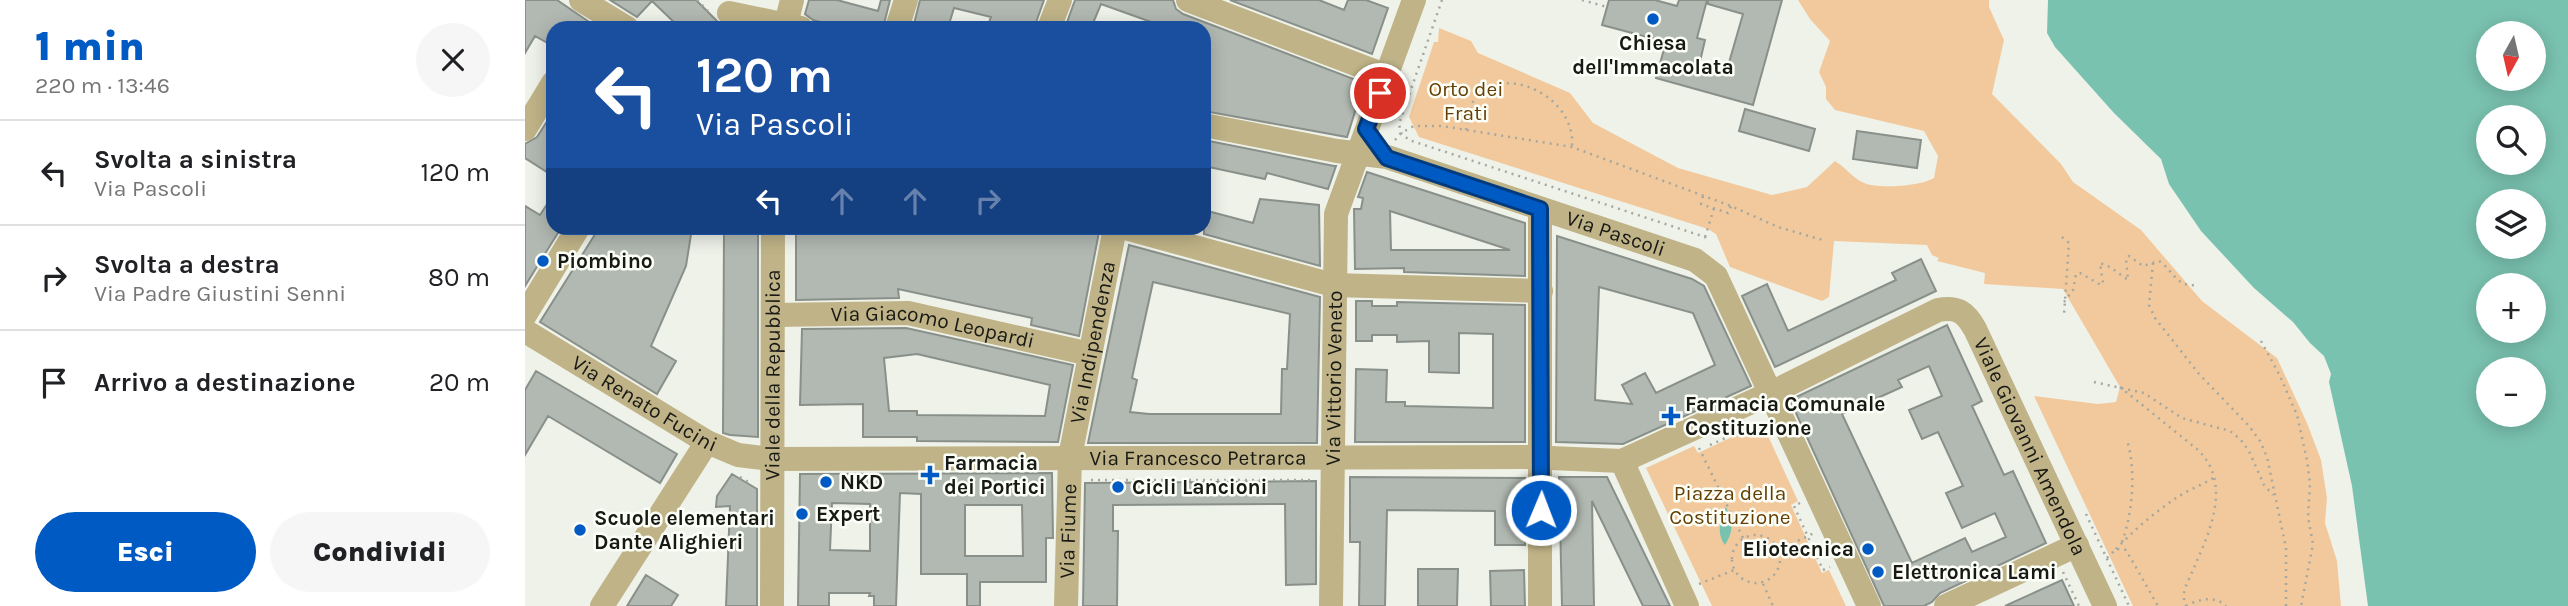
<!DOCTYPE html>
<html lang="it">
<head>
<meta charset="utf-8">
<style>
	body { margin:0; font-family:Karla,sans-serif; background:#f6f6f6; color:#202124; height:100vh; display:flex; flex-direction:column; font-size:26px; white-space:nowrap }
	* { box-sizing:border-box; margin:0 }
	p { font-size:23px; color:#757577 }
	.icon { flex:none; width:38px; height:38px; fill:none; stroke:currentColor; stroke-width:2; stroke-linecap:round; stroke-linejoin:round }
	.map { position:relative; flex:1; overflow:hidden }
	.side { display:flex; flex-direction:column; background:#fff; width:525px }
	.side>* { flex:none }
	.guide { position:absolute; left:21px; top:21px; width:665px; height:214px; border-radius:21px; box-shadow:0 4px 18px #0003; background:#1a4fa0; color:#fff; overflow:hidden }
	.needle { width:46px; rotate:188deg }
	.buttons { position:absolute; left:1951px; top:21px; display:grid; gap:14px }
	.buttons a { display:grid; place-items:center; width:70px; height:70px; border-radius:50%; background:#fff; box-shadow:0 4px 18px #0003; font-size:35px }
	.pin { position:absolute; display:grid; place-items:center; width:60px; height:60px; color:#fff; margin:-30px; border:4px solid #fff; border-radius:50%; box-shadow:0 2px 7px #0007 }
	.me { position:absolute; width:77px; margin:-38px; rotate:1deg; stroke-linejoin:round; filter:drop-shadow(0 0 5px #0008) }
	.turn { display:flex; align-items:center; gap:24px; height:147px; padding:0 35px; font-size:32px }
	.turn .icon { width:91px; height:91px; stroke-width:2.5 }
	.turn b { display:block; font-size:49px; line-height:60px }
	.lanes { display:flex; align-items:center; height:66px; padding:0 35px; background:#0003; justify-content:center; gap:35px; direction:ltr }
	.lanes .off { opacity:.35 }
	.round { display:grid; place-items:center; flex:none; width:74px; height:74px; border-radius:37px; background:#f6f6f6 }
	.overview { display:flex; align-items:center; justify-content:space-between; height:119px; padding:0 35px }
	h1 { font-size:42px; font-weight:800; line-height:52px; color:#005ac3 }
	.action { display:flex; gap:14px; margin-top:auto; padding:14px 35px }
	.action a { flex:1; height:80px; border-radius:42px; background:#005ac3; color:#fff; font-size:28px; font-weight:800; line-height:80px; text-align:center }
	.action a+a { background:#f6f6f6; color:#202124 }
	ul { padding:0; list-style:none }
	li { display:flex; align-items:center; gap:21px; height:105px; padding:0 35px; border-top:2px solid #e0e0e0 }
	li div { flex:1 }
	li b { display:block; font-size:26px }
	li em { font-style:normal }
	main { display:flex; flex:1; min-height:0 }
	.map>svg:first-child { display:block }
	.green { fill:#f2c99c }
	.water { fill:#7ac2b0; fill-rule:evenodd }
	.building { fill:#b1b9b2; stroke:#89908a; stroke-width:2; fill-rule:evenodd }
	.lines { fill:none; stroke-linecap:round; stroke-linejoin:round }
	.path { stroke:#a5a8a0; stroke-width:2.5; stroke-dasharray:2 5; stroke-linecap:butt }
	.minor { stroke:#bfb387; stroke-width:24 }
	.route-casing { stroke:#003a7f; stroke-width:18 }
	.route { stroke:#005ac3; stroke-width:12 }
	.poi-dot { fill:#005ac3; stroke:#fcfff8; stroke-width:2.5 }
	.labels { text-anchor:middle; dominant-baseline:central; stroke-width:5; stroke-linejoin:round; paint-order:stroke }
	.poi-label { font-size:21px; font-weight:bold; fill:#181915; stroke:#fcfff8; text-anchor:start }
	.park-label { font-size:21px; fill:#653e03; stroke:#fcfff8 }
	.street-label { font-size:21px; fill:#181915; stroke:#fcfff8 }
</style>
</head>
<body>
<main>
<section class="side">
<div class="overview"><div><h1>1 min</h1><p>220 m · 13:46</p></div><a class="round"><svg class="icon" aria-label="close" viewBox="0 0 24 24"><path d="M6 6l12 12M18 6L6 18"/></svg></a></div>
<ul>
<li><svg class="icon" aria-label="left" viewBox="0 0 24 24"><path d="M17 20v-9H6M10 6l-5 5 5 5"/></svg><div><b>Svolta a sinistra</b><p>Via Pascoli</p></div><em>120 m</em></li>
<li><svg class="icon" aria-label="right" viewBox="0 0 24 24"><path d="M7 20v-9h11M14 6l5 5-5 5"/></svg><div><b>Svolta a destra</b><p>Via Padre Giustini Senni</p></div><em>80 m</em></li>
<li><svg class="icon" aria-label="arrive" viewBox="0 0 24 24"><path d="M6 21V4h12l-3 4 3 4H6"/></svg><div><b>Arrivo a destinazione</b></div><em>20 m</em></li>
</ul>
<div class="action"><a>Esci</a><a>Condividi</a></div>
</section>
<div class="map">
<svg width="2043" height="606" viewBox="0 0 2043 606">
	<rect width="100%" height="100%" fill="#eff2e9"/>
	<path class="green" d="M1273,0H1464V7L1479,40L1467,94L1536,164L1548,182L1616,230L1677,301L1752,358L1782,423L1796,460L1802,498L1800,523L1812,561L1816,606H1608L1509,396L1573,404L1591,402L1595,387L1538,289L1459,284L1460,273L1412,261L1414,258L1407,255L1402,245L1309,241L1304,297L1297,301L1205,267L1191,234L1183,229L894,137L884,117L909,42H913L914,28L946,41L953,53L1045,93L1068,123L1153,168L1247,195L1282,187L1310,161C1320,167 1327,177 1337,182C1351,190 1396,186 1409,178L1413,156L1399,131L1310,110L1301,99V87L1294,72L1305,41L1285,19Z
		M1237,423L1273,501L1266,505L1297,573L1304,570L1321,606H1187L1121,468L1169,446L1173,453Z"/>
	<path class="water" d="M1523,0H2043V606H1843L1827,486L1804,382L1806,374L1799,356L1785,343L1768,322L1729,288L1676,231L1644,184L1636,159L1589,113L1530,47L1522,33ZM1964,33H2009V79H1964ZM1964,117H2009V163H1964ZM1964,201H2009V247H1964ZM1964,285H2009V331H1964ZM1964,369H2009V415H1964Z
		M1201,507C1208,523 1209,530 1200,545C1191,534 1195,519 1201,507Z"/>
	<path class="building" d="M0,0H32L73,28H28V46L10,36L0,53Z
		M85,0H171L199,28H155L127,1L112,17Z
		M284,0H312L353,11L356,0H365L358,28H317L288,20L280,14Z
		M395,0H519L509,28H471L463,25L466,17L429,8L424,24L418,23L417,28H388Z
		M550,0H648L651,9L658,14L839,83L822,137L679,111V28H628L629,23L576,4L566,28H540Z
		M705,0H794L819,10L823,0H841L863,8L847,54Z
		M1084,0H1130L1152,6L1154,0H1182L1172,38L1180,40L1174,66L1201,73L1218,14L1183,4V0H1257L1228,105L1131,78L1141,42L1077,25Z
		M1220,109L1290,129L1284,151L1214,131Z
		M28,112V176L0,158V144L12,137Z
		M1332,131L1396,140L1392,168L1328,159Z
		M679,140L809,166H811L803,189L742,173L740,179L679,166Z
		M842,172L1000,223V276L879,272V268L830,269L829,209H836L838,198L833,197ZM865,211L985,250H866Z
		M28,195V228H36L0,286V206L15,215Z
		M735,199L794,205L795,266L679,234V210L728,223Z
		M74,228H167L161,266L126,346L151,361L132,394L15,322Z
		M199,228L233,230V437L205,435L198,433Z
		M271,228H553L574,232L554,336L506,325L507,318L373,289L374,298L271,300Z
		M1032,236L1167,279L1179,286L1226,386L1098,444L1031,442ZM1074,287L1168,313L1190,365L1131,393L1120,373L1097,385L1107,404L1070,400Z
		M604,245L795,297L792,443H563ZM628,282L765,314L762,369H757L756,414H624L605,412L612,380L607,378Z
		M1396,259L1411,291L1250,367L1217,296L1242,284L1263,331L1371,280L1367,273Z
		M831,301H847V306H872V302L1000,305V442H830L831,369L862,370L861,402H880V406L968,408V334L934,333V373L904,372V341L872,342V335H847V341H831Z
		M1422,325L1457,401L1447,406L1479,475L1488,471L1521,543L1415,593L1407,602L1399,606H1359L1265,400ZM1404,366L1417,396L1384,410L1397,439L1413,432L1438,486L1421,493L1437,528L1470,513L1481,537L1447,552L1440,538L1387,563L1317,414L1377,387L1373,380Z
		M381,328L548,365L533,442L392,441V437H338V404L275,405L277,329ZM392,354L525,385L520,416L392,415V411H364L359,358Z
		M11,371L152,454L135,483L23,416L0,455V390Z
		M527,473L528,538H521V582H455V606H442V574H396V494L375,493L371,606H349V596H344L345,593H304V606H273L275,474ZM307,503L345,504V551L305,550ZM440,505H497L498,556H440Z
		M207,474L232,489V606H201L205,506L191,507L192,496Z
		M825,477L1000,478V545H970V511L862,510L860,606H834L835,542H825Z
		M1034,477H1082L1145,606H1118L1067,501L1069,606H1037Z
		M791,481V584L761,585L760,504L588,505V531H593L592,606H558L560,483Z
		M893,569H933L932,606H893Z
		M999,570L1000,606H966L965,571Z
		M121,575L153,595L146,606H102Z
		M1537,580L1549,606H1480Z"/>
	<g class="lines">
		<path class="path" d="M172,0L183,11
			M917,0L874,124L876,133L884,140L1180,237L1183,242
			M1057,0L1082,7
			M295,25L309,28
			M941,130C943,118 945,103 953,94C958,88 966,86 973,84C1008,78 1050,108 1047,146
			M870,140L876,133L889,126H917L1047,147L1206,206L1253,227L1301,241
			M1178,196L1176,204L1203,213L1206,206
			M1180,237L1189,208
			M1537,237L1544,243L1539,315
			M1628,263L1624,305L1630,318L1674,374L1724,426L1735,441L1742,457L1761,548V606
			M1539,302L1548,290L1551,274L1555,273L1576,285L1578,283L1575,263L1585,267L1603,280L1601,259L1604,256L1618,266L1634,261C1648,270 1651,287 1670,285
			M1736,341L1755,376L1772,415L1782,460L1785,483L1783,517L1788,544L1776,606
			M1569,382L1619,393L1657,418L1705,431L1716,440L1724,451L1739,485L1748,495
			M1595,387L1673,450C1708,484 1684,533 1668,570C1663,582 1655,593 1661,606
			M1185,445L1236,422
			M1174,448L1218,538
			M215,477L227,484
			M566,480H787
			M1275,503L1269,506L1298,570L1305,567
			M1561,514L1604,606
			M1207 559a24 24 0 1 1 48 0a24 24 0 1 1-48 0Z
			M1597,542C1608,512 1611,470 1602,440
			M1591,549C1608,531 1630,512 1651,498C1663,490 1677,485 1690,477
			M1254,550L1289,533
			M1582,558L1591,549L1601,550L1633,606
			M1538,572L1554,606
			M1174,584L1209,570
			M1238,584L1248,606
			M1661,606C1674,599 1690,595 1701,606"/>
		<g class="minor">
			<path d="M56,0L102,28"/>
			<path d="M663,0L862,76"/>
			<path d="M204,13L276,28"/>
			<path d="M260,28L267,0"/>
			<path d="M372,28L381,0"/>
			<path d="M524,28L535,0"/>
			<path id="s1" d="M679,125L812,151L862,157L1170,260L1191,276L1344,606"/>
			<path d="M0,129L28,83"/>
			<path d="M1015,209V606"/>
			<path d="M600,228L808,285L1016,291"/>
			<path d="M0,315L53,228"/>
			<path id="s2" d="M248,315L383,313L565,354"/>
			<path id="s3" d="M0,331L182,442L213,455L247,459L1001,457L1097,461L1246,393L1413,310C1433,306 1441,313 1450,329L1580,606"/>
			<path d="M1097,461L1162,606"/>
			<path d="M77,606L182,442"/>
			<path id="s4" d="M247,606L248,228"/>
			<path id="s5" d="M541,606L545,457L590,228"/>
			<path id="s6" d="M806,606L811,214L889,0"/>
			<path d="M1421,606L1552,545"/>
		</g>
	</g>
	<g class="lines">
		<g class="route-casing">
			<path id="route" d="M855,93L841,129L862,158L1015,209L1016,510"/>
		</g>
		<use href="#route" class="route"/>
	</g>
	<g class="poi-dot">
		<circle cx="1128" cy="19" r="7"/>
		<circle cx="18" cy="261" r="7"/>
		<path d="M1142.5 405.5h7v7h7v7h-7v7h-7v-7h-7v-7h7z"/>
		<path d="M401.5 464.5h7v7h7v7h-7v7h-7v-7h-7v-7h7z"/>
		<circle cx="301" cy="482" r="7"/>
		<circle cx="593" cy="487" r="7"/>
		<circle cx="277" cy="514" r="7"/>
		<circle cx="55" cy="530" r="7"/>
		<circle cx="1343" cy="549" r="7"/>
		<circle cx="1353" cy="572" r="7"/>
	</g>
	<g class="labels">
		<g class="poi-label">
			<text x="1128" y="43" text-anchor="middle">Chiesa<tspan x="1128" dy="24">dell'Immacolata</tspan></text>
			<text x="32" y="261">Piombino</text>
			<text x="1160" y="404">Farmacia Comunale<tspan x="1160" dy="24">Costituzione</tspan></text>
			<text x="419" y="463">Farmacia<tspan x="419" dy="24">dei Portici</tspan></text>
			<text x="315" y="482">NKD</text>
			<text x="607" y="487">Cicli Lancioni</text>
			<text x="291" y="514">Expert</text>
			<text x="69" y="518">Scuole elementari<tspan x="69" dy="24">Dante Alighieri</tspan></text>
			<text x="1329" y="549" text-anchor="end">Eliotecnica</text>
			<text x="1367" y="572">Elettronica Lami</text>
		</g>
		<g class="park-label">
			<text x="941" y="89">Orto dei<tspan x="941" dy="24">Frati</tspan></text>
			<text x="1205" y="493">Piazza della<tspan x="1205" dy="24">Costituzione</tspan></text>
		</g>
		<g class="street-label">
			<text stroke="none"><textPath href="#s1" startOffset="427">Via Pascoli</textPath></text>
			<text stroke="none"><textPath href="#s2" startOffset="161">Via Giacomo Leopardi</textPath></text>
			<text stroke="none"><textPath href="#s5" startOffset="266">Via Indipendenza</textPath></text>
			<text stroke="none"><textPath href="#s4" startOffset="231">Viale della Repubblica</textPath></text>
			<text stroke="none"><textPath href="#s6" startOffset="228">Via Vittorio Veneto</textPath></text>
			<text stroke="none"><textPath href="#s3" startOffset="140">Via Renato Fucini</textPath></text>
			<text stroke="none"><textPath href="#s3" startOffset="1657">Viale Giovanni Amendola</textPath></text>
			<text stroke="none"><textPath href="#s3" startOffset="707">Via Francesco Petrarca</textPath></text>
			<text stroke="none"><textPath href="#s5" startOffset="75">Via Fiume</textPath></text>
		</g>
	</g>
</svg>
<div class="buttons">
<a><svg class="needle" viewBox="-14 -14 28 28"><path d="M0-13l5 13h-10z" fill="#e53935"/><path d="M0 13l5-13h-10z" fill="#757577"/></svg></a>
<a><svg class="icon" aria-label="search" viewBox="0 0 24 24"><circle cx="10" cy="10" r="6"/><path d="M15 15l6 6"/></svg></a>
<a><svg class="icon" aria-label="layers" viewBox="0 0 24 24"><path d="M12 4l9 5-9 5-9-5zM3 14l9 5 9-5"/></svg></a>
<a>+</a>
<a>−</a>
</div>
<div class="pin" style="left:855px;top:93px;background:#d93025"><svg class="icon" aria-label="arrive" viewBox="0 0 24 24"><path d="M6 21V4h12l-3 4 3 4H6"/></svg></div>
<svg class="me" style="left:1016px;top:510px" viewBox="-20 -20 40 40"><circle r="17" fill="#005ac3" stroke="#fff" stroke-width="3"/><path d="M0-11L8 9 0 5-8 9z" fill="#fff"/></svg>
<div class="guide">
<div class="turn"><svg class="icon" aria-label="left" viewBox="0 0 24 24"><path d="M17 20v-9H6M10 6l-5 5 5 5"/></svg><div><b>120 m</b>Via Pascoli</div></div>
<div class="lanes"><svg class="icon" aria-label="left" viewBox="0 0 24 24"><path d="M17 20v-9H6M10 6l-5 5 5 5"/></svg><svg class="icon off" aria-label="ahead" viewBox="0 0 24 24"><path d="M12 20V5M6 11l6-6 6 6"/></svg><svg class="icon off" aria-label="ahead" viewBox="0 0 24 24"><path d="M12 20V5M6 11l6-6 6 6"/></svg><svg class="icon off" aria-label="right" viewBox="0 0 24 24"><path d="M7 20v-9h11M14 6l5 5-5 5"/></svg></div>
</div>
</div>
</main>
</body>
</html>
